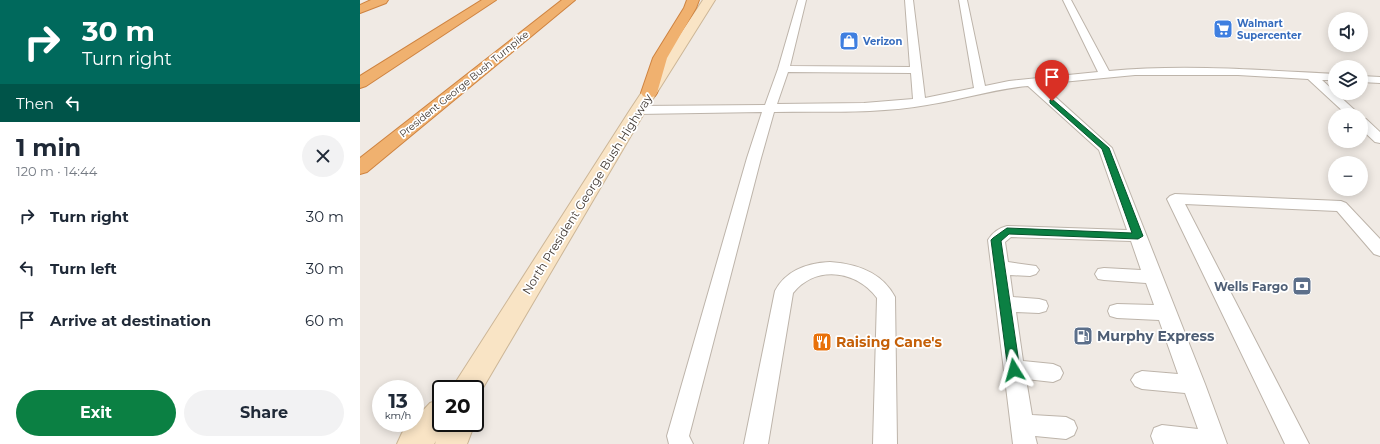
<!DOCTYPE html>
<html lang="en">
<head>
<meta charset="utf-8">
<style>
	body { margin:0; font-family:Montserrat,sans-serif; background:#f2f2f3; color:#1f2937; height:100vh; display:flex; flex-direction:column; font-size:15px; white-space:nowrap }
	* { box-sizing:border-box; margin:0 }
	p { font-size:13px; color:#747a83 }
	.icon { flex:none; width:22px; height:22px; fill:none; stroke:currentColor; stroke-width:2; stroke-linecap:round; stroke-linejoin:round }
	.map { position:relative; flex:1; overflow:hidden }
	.side { display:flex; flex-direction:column; background:#fff; width:360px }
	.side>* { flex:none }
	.top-card { background:#00695c; color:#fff; overflow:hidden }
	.controls { position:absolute; left:968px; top:12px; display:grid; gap:8px }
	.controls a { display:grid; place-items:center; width:40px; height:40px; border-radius:50%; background:#fff; box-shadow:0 2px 10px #0003; font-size:20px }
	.speed { position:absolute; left:12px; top:380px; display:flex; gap:8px; font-size:20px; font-weight:700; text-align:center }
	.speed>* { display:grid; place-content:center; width:52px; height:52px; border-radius:50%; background:#fff; box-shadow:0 2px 10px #0003; line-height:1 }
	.speed small { font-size:10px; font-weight:400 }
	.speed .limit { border:2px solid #111; border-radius:6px; background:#fff; color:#111 }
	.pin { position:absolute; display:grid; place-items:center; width:34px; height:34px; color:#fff; margin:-41px -17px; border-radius:50% 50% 50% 0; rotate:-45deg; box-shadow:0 0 4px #0007 }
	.pin .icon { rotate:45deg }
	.me { position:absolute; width:44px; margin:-22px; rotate:352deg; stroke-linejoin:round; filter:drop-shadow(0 0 3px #0008) }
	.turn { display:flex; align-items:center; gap:14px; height:84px; padding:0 16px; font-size:18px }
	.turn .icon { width:52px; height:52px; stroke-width:2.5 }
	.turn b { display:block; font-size:28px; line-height:34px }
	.then { display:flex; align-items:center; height:38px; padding:0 16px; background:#0003; gap:8px; font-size:15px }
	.round { display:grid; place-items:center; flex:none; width:42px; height:42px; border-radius:21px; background:#f2f2f3 }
	.summary { display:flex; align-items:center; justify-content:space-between; height:68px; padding:0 16px }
	h1 { font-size:24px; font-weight:700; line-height:30px }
	.cta { display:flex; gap:8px; margin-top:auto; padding:8px 16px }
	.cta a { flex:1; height:46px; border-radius:24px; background:#0b8043; color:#fff; font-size:16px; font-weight:700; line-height:46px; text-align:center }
	.cta a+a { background:#f2f2f3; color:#1f2937 }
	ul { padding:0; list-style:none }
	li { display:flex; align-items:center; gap:12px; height:52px; padding:0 16px }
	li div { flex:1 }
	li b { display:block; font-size:15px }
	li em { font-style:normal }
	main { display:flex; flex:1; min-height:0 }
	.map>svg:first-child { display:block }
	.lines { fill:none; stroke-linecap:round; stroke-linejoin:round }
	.service-casing { stroke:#bdb4aa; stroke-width:2 }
	.secondary-casing { stroke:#ccb697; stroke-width:2 }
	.motorway-casing { stroke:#ce8340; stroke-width:2 }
	.service { fill:#fff; fill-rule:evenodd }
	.secondary { fill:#f9e4c5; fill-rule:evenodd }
	.motorway { fill:#f0b16f; fill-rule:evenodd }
	.route { fill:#0b8043; stroke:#07532c }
	.labels { text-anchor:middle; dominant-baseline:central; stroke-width:3.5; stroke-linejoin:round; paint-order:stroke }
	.far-shop-label { font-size:10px; font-weight:bold; fill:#366cbe; stroke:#fff; text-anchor:start }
	.far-street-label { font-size:10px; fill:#423a34; stroke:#fff }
	.street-label { font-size:12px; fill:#423a34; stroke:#fff }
	.service-label { font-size:12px; font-weight:bold; fill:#4e5e75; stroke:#fff; text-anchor:end }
	.near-service-label { font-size:14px; font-weight:bold; fill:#4e5e75; stroke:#fff; text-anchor:start }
	.near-food-label { font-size:14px; font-weight:bold; fill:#c56008; stroke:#fff; text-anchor:start }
</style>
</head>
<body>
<main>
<section class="side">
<div class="top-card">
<div class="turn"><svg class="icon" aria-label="right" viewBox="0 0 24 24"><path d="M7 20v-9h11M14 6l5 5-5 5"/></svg><div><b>30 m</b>Turn right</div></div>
<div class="then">Then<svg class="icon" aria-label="left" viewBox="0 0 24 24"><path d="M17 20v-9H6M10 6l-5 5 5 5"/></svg></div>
</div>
<div class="summary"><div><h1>1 min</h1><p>120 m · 14:44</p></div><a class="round"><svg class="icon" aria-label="close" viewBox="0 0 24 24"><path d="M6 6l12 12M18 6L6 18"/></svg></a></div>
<ul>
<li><svg class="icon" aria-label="right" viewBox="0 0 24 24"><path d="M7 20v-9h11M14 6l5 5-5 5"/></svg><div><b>Turn right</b></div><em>30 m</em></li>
<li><svg class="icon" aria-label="left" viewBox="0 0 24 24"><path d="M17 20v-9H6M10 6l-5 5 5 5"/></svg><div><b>Turn left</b></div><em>30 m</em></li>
<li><svg class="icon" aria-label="arrive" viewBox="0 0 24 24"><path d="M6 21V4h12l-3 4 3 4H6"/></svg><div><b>Arrive at destination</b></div><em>60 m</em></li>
</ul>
<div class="cta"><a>Exit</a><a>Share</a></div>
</section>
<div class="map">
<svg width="1020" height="444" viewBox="0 0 1020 444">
	<rect width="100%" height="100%" fill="#f0eae4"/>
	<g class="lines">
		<g class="service-casing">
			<path id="service" d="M438,0H446L430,66L550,67L545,0H553L565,98L614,88L599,0H607L625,86L649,81L738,72L703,0H711L749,71C824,64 900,70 975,74V80H962L1000,115H987L948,79L878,75H775L681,84L752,148L845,384L867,444H794L791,436L794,428L802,425L838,429L825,393L782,389L775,386L771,380L775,374L782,371L818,374L799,320L757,318L750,316L748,311L750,306L757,304L794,305L786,283L744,280L738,279L735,274L738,269L744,268L781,270L771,241L651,237L645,242L648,262L676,266L679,270L676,274L670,276L650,275L653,297L679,299L686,301L688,306L686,311L679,313L656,312L663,361L693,364L700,367L703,373L700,379L693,382L666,379L672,415L706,417L714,421L717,428L714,435L706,439L675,436L677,444H653L628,240C632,233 639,228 647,226L767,230L739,150L668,86C634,89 601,100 567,105C517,114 464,111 414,112L401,158L329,436L333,444H309L307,436L387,158L402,112L278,114L274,113L272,110L274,107L278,106L405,105L418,69ZM428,72L551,73L553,99L504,103L417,104Z
				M1001,76L1020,77V83L1001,82Z
				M1001,118L1006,119L1020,132V143L1015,142L1001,129Z
				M815,194L981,201L986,203L1020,239V256L1014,254L977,211L825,204L949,444H925L807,199L810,196Z
				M470,262C497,264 522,272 535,297L537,444H513L517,298C496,270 456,265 433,293L408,444H384L415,291C426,270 448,263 470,262Z"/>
		</g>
		<g class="secondary-casing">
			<path id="secondary" d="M343,0H355L286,110L117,398L115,399V389H92L97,380L270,110Z
				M81,399V423H115L107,444H75L76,441L74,444H37L42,433L51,423H55V419L70,403Z"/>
		</g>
		<g class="motorway-casing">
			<path id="motorway" d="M11,0H28L26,3L0,13V5Z
				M122,0H136L6,86L0,88V76Z
				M202,0H215L7,172L0,174V158Z
				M327,0H339L336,8L307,58L297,93L295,96L289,98L283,96L281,93L293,58L324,8Z"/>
		</g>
		<use href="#service" class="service"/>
		<use href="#secondary" class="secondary"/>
		<use href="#motorway" class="motorway"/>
	</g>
	<path class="route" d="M692,99L749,148L783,236L778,239L649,234L641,241L660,370L659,373L654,375L650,373L648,370L631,240L633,238L647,228L772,233L742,149L690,103V100Z"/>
	<defs>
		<g id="supermarket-square" transform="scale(1)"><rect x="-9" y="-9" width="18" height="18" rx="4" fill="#3f7fe0" stroke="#fff"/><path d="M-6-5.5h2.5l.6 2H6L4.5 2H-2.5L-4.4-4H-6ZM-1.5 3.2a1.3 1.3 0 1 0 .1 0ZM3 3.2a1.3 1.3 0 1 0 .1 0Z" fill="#fff"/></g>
		<g id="shop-square" transform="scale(1)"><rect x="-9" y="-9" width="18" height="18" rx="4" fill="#3f7fe0" stroke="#fff"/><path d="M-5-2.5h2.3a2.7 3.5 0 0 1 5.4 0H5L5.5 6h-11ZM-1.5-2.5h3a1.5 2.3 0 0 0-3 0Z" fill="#fff"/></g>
		<g id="bank-square" transform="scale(1)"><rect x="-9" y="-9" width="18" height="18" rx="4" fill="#5c6f8a" stroke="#fff"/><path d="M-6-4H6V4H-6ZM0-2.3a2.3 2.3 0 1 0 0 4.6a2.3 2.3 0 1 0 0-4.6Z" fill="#fff"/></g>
		<g id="fuel-square" transform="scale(1)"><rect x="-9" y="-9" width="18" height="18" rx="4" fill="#5c6f8a" stroke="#fff"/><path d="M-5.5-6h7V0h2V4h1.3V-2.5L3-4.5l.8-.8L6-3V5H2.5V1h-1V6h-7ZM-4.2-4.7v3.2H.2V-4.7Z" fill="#fff"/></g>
		<g id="restaurant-square" transform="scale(1)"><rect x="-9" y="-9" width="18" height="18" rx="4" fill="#e8710a" stroke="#fff"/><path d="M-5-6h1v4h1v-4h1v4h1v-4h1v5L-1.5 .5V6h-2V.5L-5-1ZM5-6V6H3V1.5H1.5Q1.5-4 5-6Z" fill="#fff"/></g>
	</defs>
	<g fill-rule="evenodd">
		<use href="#supermarket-square" x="863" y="29"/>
		<use href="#shop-square" x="489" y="41"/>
		<use href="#bank-square" x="942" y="286"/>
		<use href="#fuel-square" x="723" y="336"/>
		<use href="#restaurant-square" x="462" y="342"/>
	</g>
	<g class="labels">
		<g class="far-shop-label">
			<text x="877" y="23">Walmart<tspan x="877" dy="12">Supercenter</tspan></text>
			<text x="503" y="41">Verizon</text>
		</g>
		<g class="far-street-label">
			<text transform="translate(104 84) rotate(-39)">President George Bush Turnpike</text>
		</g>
		<g class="street-label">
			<text transform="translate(227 194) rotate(-58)">North President George Bush Highway</text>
		</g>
		<g class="service-label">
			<text x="928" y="286">Wells Fargo</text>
		</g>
		<g class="near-service-label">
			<text x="737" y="336">Murphy Express</text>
		</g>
		<g class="near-food-label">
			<text x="476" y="342">Raising Cane's</text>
		</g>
	</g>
</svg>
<div class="controls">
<a><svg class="icon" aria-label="sound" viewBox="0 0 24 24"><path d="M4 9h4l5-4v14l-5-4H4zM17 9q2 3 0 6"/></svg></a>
<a><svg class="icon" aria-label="layers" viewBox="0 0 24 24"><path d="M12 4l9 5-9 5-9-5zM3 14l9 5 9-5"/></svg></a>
<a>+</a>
<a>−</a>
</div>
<div class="speed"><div>13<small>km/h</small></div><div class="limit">20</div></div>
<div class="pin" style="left:692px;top:101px;background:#d93025"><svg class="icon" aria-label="arrive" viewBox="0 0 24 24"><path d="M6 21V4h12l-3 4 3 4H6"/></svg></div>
<svg class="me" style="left:654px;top:370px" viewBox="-20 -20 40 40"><path d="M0-17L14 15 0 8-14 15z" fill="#0b8043" stroke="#fff" stroke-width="4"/></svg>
</div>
</main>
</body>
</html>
